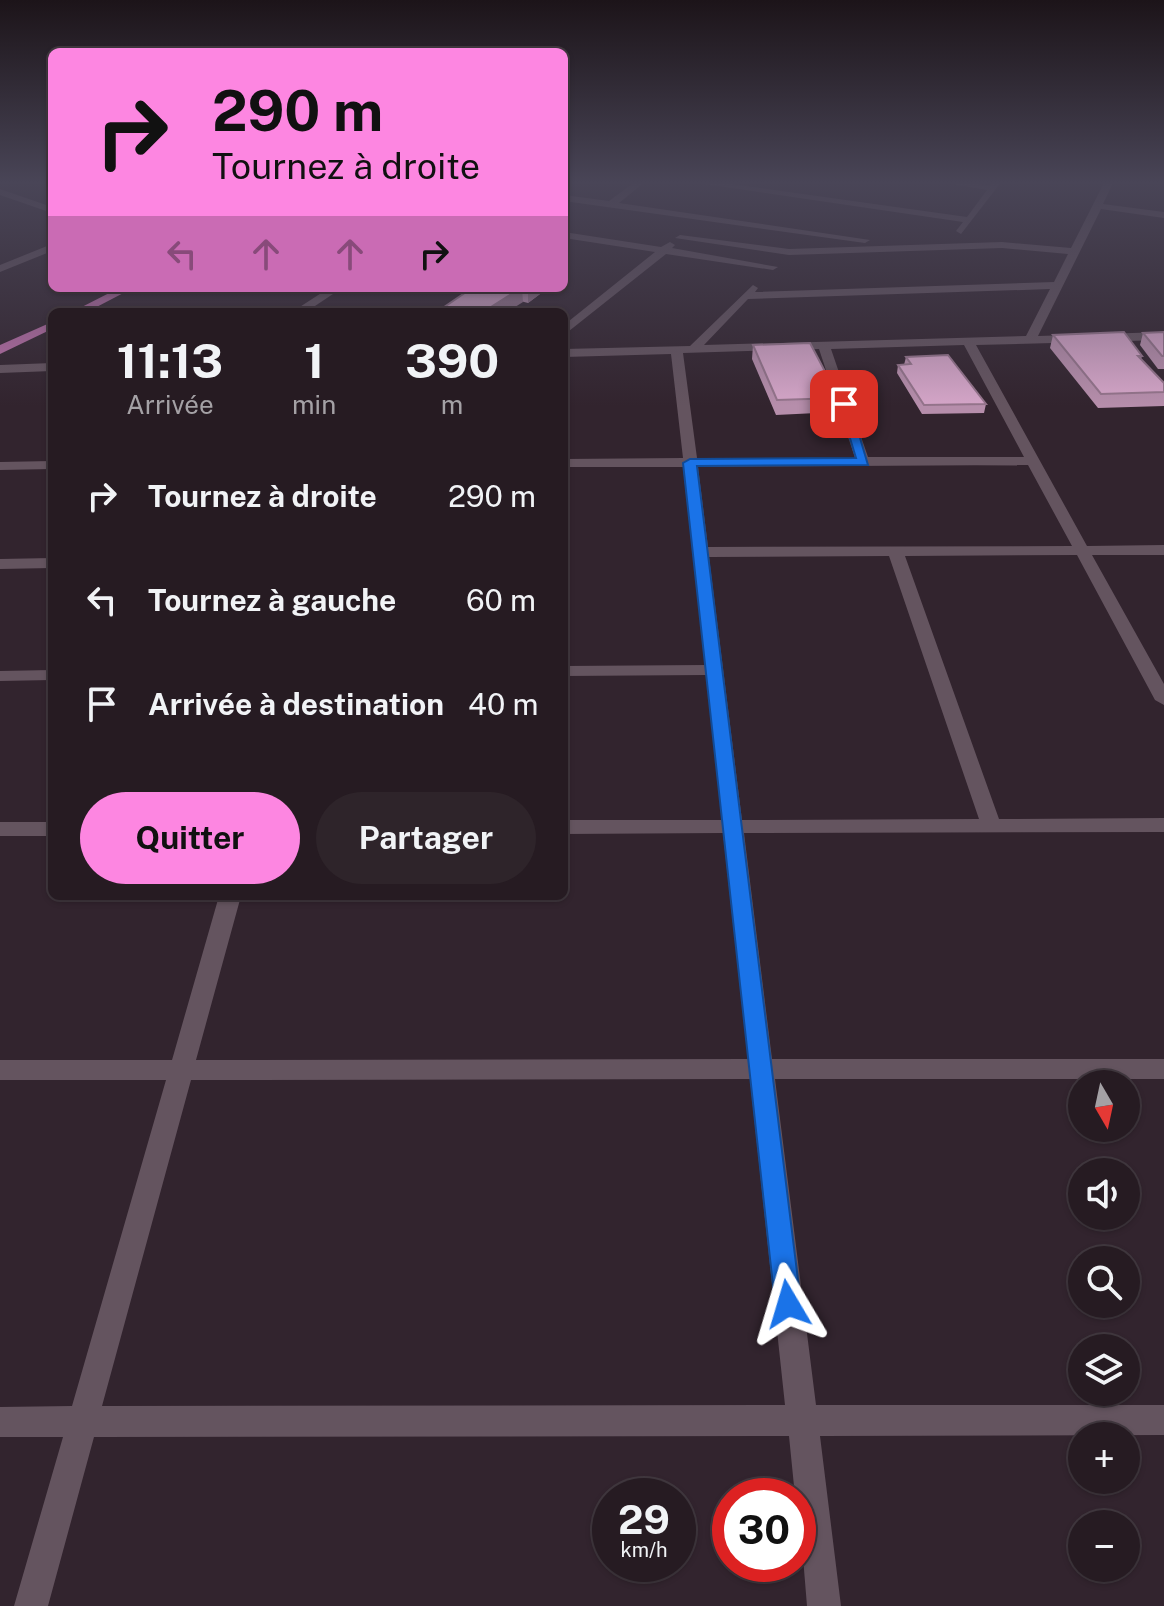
<!DOCTYPE html>
<html lang="fr">
<head>
<meta charset="utf-8">
<style>
	body { margin:0; font-family:"Public Sans",sans-serif; background:#2e242a; color:#f1f3f6; height:100vh; display:flex; flex-direction:column; font-size:30px; white-space:nowrap }
	* { box-sizing:border-box; margin:0 }
	p { font-size:26px; color:#a4a1a5 }
	.icon { flex:none; width:44px; height:44px; fill:none; stroke:currentColor; stroke-width:2; stroke-linecap:round; stroke-linejoin:round }
	.map { position:relative; flex:1; overflow:hidden }
	.sheet { position:absolute; left:48px; top:308px; width:520px; height:592px; display:flex; flex-direction:column; background:#261b22; border-radius:12px; box-shadow:0 2px 6px #0004,0 0 0 2px #423940 }
	.sheet>* { flex:none }
	.banner { position:absolute; left:48px; top:48px; width:520px; height:244px; border-radius:12px; box-shadow:0 2px 6px #0004,0 0 0 2px #423940; background:#fd86e1; color:#111; overflow:hidden }
	.needle { width:52px; rotate:171deg }
	.fabs { position:absolute; left:1068px; top:1070px; display:grid; gap:16px }
	.fabs a { display:grid; place-items:center; width:72px; height:72px; border-radius:50%; background:#261b22; box-shadow:0 2px 6px #0004,0 0 0 2px #423940; font-size:40px }
	.speed { position:absolute; left:592px; top:1478px; display:flex; gap:16px; font-size:40px; font-weight:700; text-align:center }
	.speed>* { display:grid; place-content:center; width:104px; height:104px; border-radius:50%; background:#261b22; box-shadow:0 2px 6px #0004,0 0 0 2px #423940; line-height:1 }
	.speed small { font-size:20px; font-weight:400 }
	.speed .limit { border:12px solid #d22; background:#fff; color:#111 }
	.pin { position:absolute; display:grid; place-items:center; width:68px; height:68px; color:#fff; margin:-34px; border-radius:16px; box-shadow:0 4px 12px #0006 }
	.me { position:absolute; width:88px; margin:-44px; rotate:353deg; stroke-linejoin:round; filter:drop-shadow(0 0 6px #0008) }
	.turn { display:flex; align-items:center; gap:28px; height:168px; padding:0 32px; font-size:36px }
	.turn .icon { width:104px; height:104px; stroke-width:2.5 }
	.turn b { display:block; font-size:56px; line-height:68px }
	.lanes { display:flex; align-items:center; height:76px; padding:0 32px; background:#0003; justify-content:center; gap:40px; direction:ltr }
	.lanes .off { opacity:.35 }
	.eta { display:flex; justify-content:space-evenly; align-items:center; height:136px; text-align:center }
	.eta b { font-size:48px; font-weight:700; line-height:56px }
	.action { display:flex; gap:16px; margin-top:auto; padding:16px 32px }
	.action a { flex:1; height:92px; border-radius:48px; background:#fd86e1; color:#111; font-size:32px; font-weight:700; line-height:92px; text-align:center }
	.action a+a { background:#2e242a; color:#f1f3f6 }
	ul { padding:0; list-style:none }
	li { display:flex; align-items:center; gap:24px; height:104px; padding:0 32px }
	li div { flex:1 }
	li b { display:block; font-size:30px }
	li em { font-style:normal }
	.map>svg:first-child { display:block }
	.lines { fill:none; stroke-linecap:round; stroke-linejoin:round }
	.minor { fill:#64545f; fill-rule:evenodd }
	.major { fill:#b96fa7; fill-rule:evenodd }
	.wall { fill:#b68eab }
	.shaded-wall { fill:#94748b }
	.building { fill:#d4a5c7; stroke:#94748b; stroke-width:2 }
	.route { fill:#1a73e8; stroke:#114b97; stroke-width:2 }
</style>
</head>
<body>
<div class="map">
<svg width="1164" height="1606" viewBox="0 0 1164 1606">
	<rect width="100%" height="100%" fill="#32242e"/>
	<g class="lines">
		<path class="minor" d="M636,181H646L619,203L870,240L865,243L564,201V195L609,201Z
			M684,181H711L967,217L987,190L935,181L990,185L993,181H1002L961,234L956,231L963,222Z
			M1105,181H1114L1103,204L1164,212V218L1101,209L1038,336L1164,332V340L976,345L1087,546L1164,545V555H1092L1164,684V705L1155,700L1077,555L905,556L999,819L1164,818V832L744,833L772,1059H1164V1079H775L816,1405H1164V1435L820,1436L841,1606H807L798,1496H795L789,1436L94,1437L48,1606H14L63,1437H0V1407L72,1406L166,1080H0V1060H172L219,896H241L196,1060L748,1059L723,833L564,834V820H722L706,675L564,676V666L705,665L683,467H564V459L683,458L671,354L564,357V349L690,346L753,285L758,288L755,292L1054,282L1068,254L1002,248L789,255L675,238L680,235L789,249L1002,242L1071,248ZM1050,289L1026,336L704,345L748,299ZM964,345L1024,457H868L831,349ZM819,349L855,458H697L683,353ZM1028,465L1072,546L708,547L698,467ZM889,556L979,819L742,820L709,557ZM750,1079L785,1405L102,1406L191,1080Z
			M0,189L52,207V213L0,195Z
			M564,232L661,247L670,242L675,245L672,248L778,267L773,270L666,254L564,335V325L655,252L564,238Z
			M52,244V251L0,272V265Z
			M329,288H342L306,312H292Z
			M52,363V371L0,373V365Z
			M52,461V469L0,470V462Z
			M52,558V568L0,569V559Z
			M52,670V680L0,681V671Z
			M0,822H52V836H0Z"/>
		<path class="major" d="M119,288H133L87,312H72Z
			M52,322V329L0,354V345Z"/>
	</g>
	<path class="wall" d="M472,288H548L528,303Z
		M1164,332V369H1158L1140,345L1143,333Z
		M1053,335L1142,356L1141,359L1164,383V406L1098,408L1050,348Z
		M753,345L839,398L837,412L776,415L752,359Z
		M906,357L986,404L984,413L922,414L897,373L898,365H904Z"/>
	<path class="shaded-wall" d="M567,259V273L564,276V262Z
		M522,288L523,302L507,312H483Z
		M528,288H548L528,303Z"/>
	<path class="building" d="M472,288H521L483,312H437Z
		M1124,332L1142,356H1138L1164,383V392L1101,394L1053,335Z
		M1164,332V356H1162L1143,333Z
		M810,343L839,398L777,400L753,345Z
		M948,355L986,404L924,405L898,365L911,364L906,357Z"/>
	<linearGradient id="sky" x2="0" y2="1"><stop stop-color="#1c1419"/><stop offset="0.45" stop-color="#494557"/><stop offset="1" stop-color="#494557" stop-opacity="0"/></linearGradient>
	<rect width="1164" height="406" fill="url(#sky)"/>
	<path class="route" d="M839,402L850,404L868,465L697,466L801,1304L797,1312L788,1316L779,1312L775,1304L683,463L690,459L856,458Z"/>
</svg>
<div class="fabs">
<a><svg class="needle" viewBox="-14 -14 28 28"><path d="M0-13l5 13h-10z" fill="#e53935"/><path d="M0 13l5-13h-10z" fill="#a4a1a5"/></svg></a>
<a><svg class="icon" aria-label="sound" viewBox="0 0 24 24"><path d="M4 9h4l5-4v14l-5-4H4zM17 9q2 3 0 6"/></svg></a>
<a><svg class="icon" aria-label="search" viewBox="0 0 24 24"><circle cx="10" cy="10" r="6"/><path d="M15 15l6 6"/></svg></a>
<a><svg class="icon" aria-label="layers" viewBox="0 0 24 24"><path d="M12 4l9 5-9 5-9-5zM3 14l9 5 9-5"/></svg></a>
<a>+</a>
<a>−</a>
</div>
<div class="speed"><div>29<small>km/h</small></div><div class="limit">30</div></div>
<div class="pin" style="left:844px;top:404px;background:#d93025"><svg class="icon" aria-label="arrive" viewBox="0 0 24 24"><path d="M6 21V4h12l-3 4 3 4H6"/></svg></div>
<svg class="me" style="left:788px;top:1304px" viewBox="-20 -20 40 40"><path d="M0-17L14 15 0 8-14 15z" fill="#1a73e8" stroke="#fff" stroke-width="4"/></svg>
<div class="banner">
<div class="turn"><svg class="icon" aria-label="right" viewBox="0 0 24 24"><path d="M7 20v-9h11M14 6l5 5-5 5"/></svg><div><b>290 m</b>Tournez à droite</div></div>
<div class="lanes"><svg class="icon off" aria-label="left" viewBox="0 0 24 24"><path d="M17 20v-9H6M10 6l-5 5 5 5"/></svg><svg class="icon off" aria-label="ahead" viewBox="0 0 24 24"><path d="M12 20V5M6 11l6-6 6 6"/></svg><svg class="icon off" aria-label="ahead" viewBox="0 0 24 24"><path d="M12 20V5M6 11l6-6 6 6"/></svg><svg class="icon" aria-label="right" viewBox="0 0 24 24"><path d="M7 20v-9h11M14 6l5 5-5 5"/></svg></div>
</div>
<section class="sheet">
<div class="eta">
<div><b>11:13</b><p>Arrivée</p></div>
<div><b>1</b><p>min</p></div>
<div><b>390</b><p>m</p></div>
</div>
<ul>
<li><svg class="icon" aria-label="right" viewBox="0 0 24 24"><path d="M7 20v-9h11M14 6l5 5-5 5"/></svg><div><b>Tournez à droite</b></div><em>290 m</em></li>
<li><svg class="icon" aria-label="left" viewBox="0 0 24 24"><path d="M17 20v-9H6M10 6l-5 5 5 5"/></svg><div><b>Tournez à gauche</b></div><em>60 m</em></li>
<li><svg class="icon" aria-label="arrive" viewBox="0 0 24 24"><path d="M6 21V4h12l-3 4 3 4H6"/></svg><div><b>Arrivée à destination</b></div><em>40 m</em></li>
</ul>
<div class="action"><a>Quitter</a><a>Partager</a></div>
</section>
</div>
</body>
</html>
